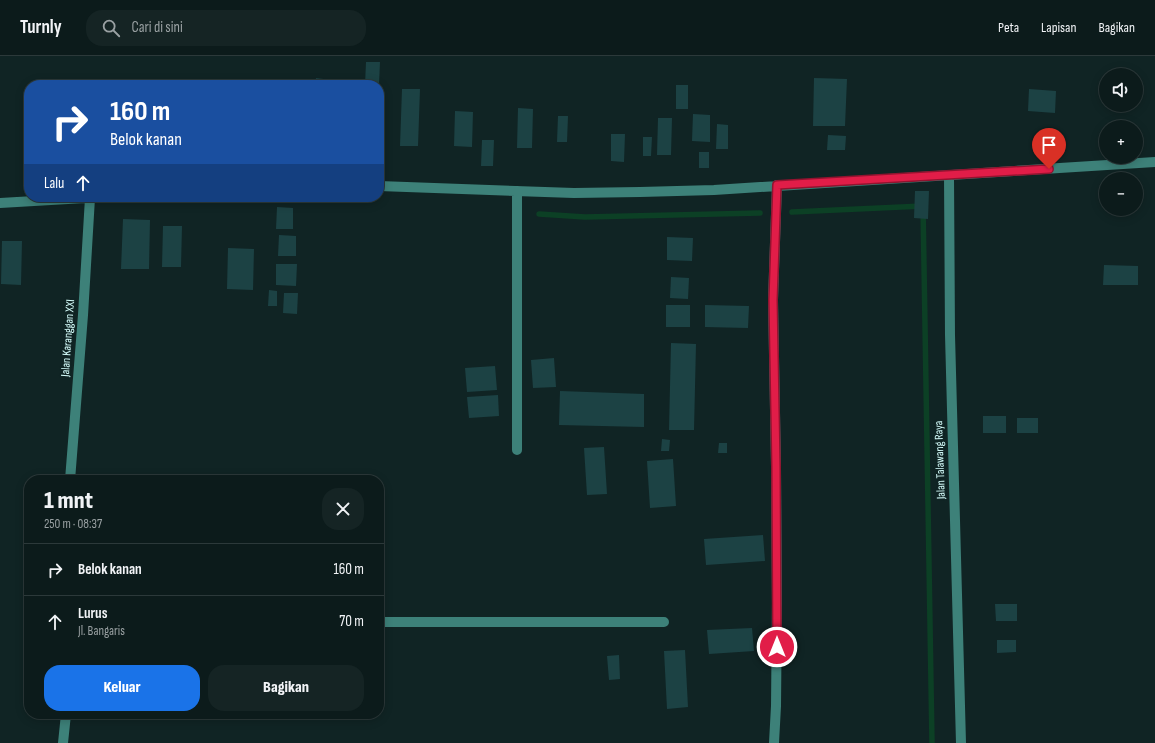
<!DOCTYPE html>
<html lang="id">
<head>
<meta charset="utf-8">
<style>
	body { margin:0; font-family:"Sofia Sans Condensed",sans-serif; background:#152424; color:#f1f3f6; height:100vh; display:flex; flex-direction:column; font-size:15px; white-space:nowrap }
	* { box-sizing:border-box; margin:0 }
	p { font-size:13px; color:#9aa1a3 }
	.icon { flex:none; width:22px; height:22px; fill:none; stroke:currentColor; stroke-width:2; stroke-linecap:round; stroke-linejoin:round }
	.map { position:relative; flex:1; overflow:hidden }
	.panel { position:absolute; left:24px; top:419px; width:360px; height:244px; display:flex; flex-direction:column; background:#0c1b1b; border-radius:16px; box-shadow:0 2px 10px #0003,0 0 0 1px #2c393a }
	.panel>* { flex:none }
	.guide { position:absolute; left:24px; top:24px; width:360px; height:122px; border-radius:16px; box-shadow:0 2px 10px #0003,0 0 0 1px #2c393a; background:#1a4fa0; color:#fff; overflow:hidden }
	.tools { position:absolute; left:1099px; top:12px; display:grid; gap:8px }
	.tools a { display:grid; place-items:center; width:44px; height:44px; border-radius:50%; background:#0c1b1b; box-shadow:0 2px 10px #0003,0 0 0 1px #2c393a; font-size:20px }
	.pin { position:absolute; display:grid; place-items:center; width:34px; height:34px; color:#fff; margin:-41px -17px; border-radius:50% 50% 50% 0; rotate:-45deg; box-shadow:0 0 4px #0007 }
	.pin .icon { rotate:45deg }
	.me { position:absolute; width:44px; margin:-22px; rotate:0deg; stroke-linejoin:round; filter:drop-shadow(0 0 3px #0008) }
	.turn { display:flex; align-items:center; gap:14px; height:84px; padding:0 20px; font-size:18px }
	.turn .icon { width:52px; height:52px; stroke-width:2.5 }
	.turn b { display:block; font-size:28px; line-height:34px }
	.then { display:flex; align-items:center; height:38px; padding:0 20px; background:#0003; gap:8px; font-size:15px }
	.round { display:grid; place-items:center; flex:none; width:42px; height:42px; border-radius:16px; background:#152424 }
	.headline { display:flex; align-items:center; justify-content:space-between; height:68px; padding:0 20px }
	h1 { font-size:24px; font-weight:800; line-height:30px }
	.action { display:flex; gap:8px; margin-top:auto; padding:8px 20px }
	.action a { flex:1; height:46px; border-radius:16px; background:#1a73e8; color:#fff; font-size:16px; font-weight:800; line-height:46px; text-align:center }
	.action a+a { background:#152424; color:#f1f3f6 }
	ul { padding:0; list-style:none }
	li { display:flex; align-items:center; gap:12px; height:52px; padding:0 20px; border-top:1px solid #2c393a }
	li div { flex:1 }
	li b { display:block; font-size:15px }
	li em { font-style:normal }
	header { display:flex; align-items:center; gap:24px; box-sizing:border-box; height:56px; padding:0 20px; background:#0c1b1b; border-bottom:1px solid #2c393a }
	header strong { font-size:19px }
	nav { display:flex; gap:22px; margin-inline-start:auto; font-size:14px }
	.search { width:280px; height:36px; background:#152424; display:flex; align-items:center; gap:10px; box-sizing:border-box; padding:0 14px; border-radius:16px; color:#9aa1a3; font-size:15px }
	.map>svg:first-child { display:block }
	.lines { fill:none; stroke-linecap:round; stroke-linejoin:round }
	.stream { stroke:#0c4025; stroke-width:5.5 }
	.building { fill:#1c4244 }
	.minor { stroke:#3d8179; stroke-width:10 }
	.route-casing { stroke:#92132f; stroke-width:10 }
	.route { stroke:#e11d48; stroke-width:7 }
	.labels { text-anchor:middle; dominant-baseline:central; stroke-width:4; stroke-linejoin:round; paint-order:stroke }
	.street-label { font-size:12px; fill:#d5fdfb; stroke:#102424 }
</style>
</head>
<body>
<header>
<strong>Turnly</strong>
<div class="search"><svg class="icon" aria-label="search" viewBox="0 0 24 24"><circle cx="10" cy="10" r="6"/><path d="M15 15l6 6"/></svg>Cari di sini</div>
<nav><a>Peta</a><a>Lapisan</a><a>Bagikan</a></nav>
</header>
<div class="map">
<svg width="1155" height="687" viewBox="0 0 1155 687">
	<rect width="100%" height="100%" fill="#102424"/>
	<g class="lines">
		<path class="stream" d="M792,156L923,150L932,687
			M539,158L585,161L760,157"/>
	</g>
	<path class="building" d="M366,6H380L379,29H365Z
		M316,22L331,24V29H315Z
		M814,22L847,23L845,70H813Z
		M104,24L122,25V29H103Z
		M676,29H688V53H676Z
		M402,33H420L418,90H400Z
		M1029,33L1056,35L1055,57L1028,55Z
		M518,52L533,53L532,92H517Z
		M455,55L473,56L472,91L454,90Z
		M693,58L710,59V86L692,85Z
		M558,60H568L567,86H557Z
		M658,62H672L671,99H657Z
		M717,68L728,69V93H716Z
		M611,78H625L624,106L611,105Z
		M828,79L846,80L845,94H827Z
		M643,81H652L651,100H643Z
		M482,84H494L493,110H481Z
		M699,96H709V112H699Z
		M915,135H929L928,163L914,162Z
		M277,151L293,152V173H276Z
		M123,163L150,164L149,213H121Z
		M163,170H182L181,211H162Z
		M279,179L296,180V200H278Z
		M667,181L693,182L692,205L667,204Z
		M2,185H22L21,229L1,228Z
		M228,192L254,193L253,234L227,233Z
		M276,208H297L296,230L276,229Z
		M1104,209L1138,210V229H1103Z
		M671,221L689,222L688,243L670,242Z
		M269,234L277,235V250H268Z
		M284,237H298L297,258L283,257Z
		M666,249H690V271H666Z
		M705,249L749,250L748,272L705,271Z
		M671,287L696,288L694,374H669Z
		M554,302L556,331L533,332L531,304Z
		M495,310L497,334L467,336L465,312Z
		M560,335L644,338V371L559,369Z
		M498,339L499,360L469,362L467,341Z
		M983,360H1006V377H983Z
		M1017,362H1038V377H1017Z
		M662,383L670,384L669,395H661Z
		M719,387H727V397H718Z
		M604,391L607,438L587,439L584,392Z
		M673,403L676,450L650,452L647,405Z
		M763,479L765,505L706,509L704,483Z
		M995,548H1017V565H996Z
		M752,572L754,595L709,598L707,574Z
		M997,584H1016V596L997,597Z
		M685,594L688,651L667,653L664,595Z
		M619,599L620,623L609,624L607,600Z"/>
	<g class="lines">
		<path class="minor" d="M949,120L950,279L961,687
			M379,130L574,137L640,136L714,134L1155,106
			M0,147L102,141
			M517,394V135
			M70,424L83,259L90,142
			M379,566H664
			M63,687L66,658
			M774,687L776,650L777,547L776,411L773,244L777,129"/>
	</g>
	<g class="lines">
		<g class="route-casing">
			<path id="route" d="M777,591L776,411L773,244L777,129L1049,113"/>
		</g>
		<use href="#route" class="route"/>
	</g>
	<g class="labels">
		<g class="street-label">
			<text transform="translate(68 282) rotate(-86)">Jalan Karanggan XXI</text>
			<text transform="translate(940 404) rotate(-92)">Jalan Talawang Raya</text>
		</g>
	</g>
</svg>
<div class="tools">
<a><svg class="icon" aria-label="sound" viewBox="0 0 24 24"><path d="M4 9h4l5-4v14l-5-4H4zM17 9q2 3 0 6"/></svg></a>
<a>+</a>
<a>−</a>
</div>
<div class="pin" style="left:1049px;top:113px;background:#d93025"><svg class="icon" aria-label="arrive" viewBox="0 0 24 24"><path d="M6 21V4h12l-3 4 3 4H6"/></svg></div>
<svg class="me" style="left:777px;top:591px" viewBox="-20 -20 40 40"><circle r="17" fill="#e11d48" stroke="#fff" stroke-width="3"/><path d="M0-11L8 9 0 5-8 9z" fill="#fff"/></svg>
<div class="guide">
<div class="turn"><svg class="icon" aria-label="right" viewBox="0 0 24 24"><path d="M7 20v-9h11M14 6l5 5-5 5"/></svg><div><b>160 m</b>Belok kanan</div></div>
<div class="then">Lalu<svg class="icon" aria-label="ahead" viewBox="0 0 24 24"><path d="M12 20V5M6 11l6-6 6 6"/></svg></div>
</div>
<section class="panel">
<div class="headline"><div><h1>1 mnt</h1><p>250 m · 08:37</p></div><a class="round"><svg class="icon" aria-label="close" viewBox="0 0 24 24"><path d="M6 6l12 12M18 6L6 18"/></svg></a></div>
<ul>
<li><svg class="icon" aria-label="right" viewBox="0 0 24 24"><path d="M7 20v-9h11M14 6l5 5-5 5"/></svg><div><b>Belok kanan</b></div><em>160 m</em></li>
<li><svg class="icon" aria-label="ahead" viewBox="0 0 24 24"><path d="M12 20V5M6 11l6-6 6 6"/></svg><div><b>Lurus</b><p>Jl. Bangaris</p></div><em>70 m</em></li>
</ul>
<div class="action"><a>Keluar</a><a>Bagikan</a></div>
</section>
</div>
</body>
</html>
